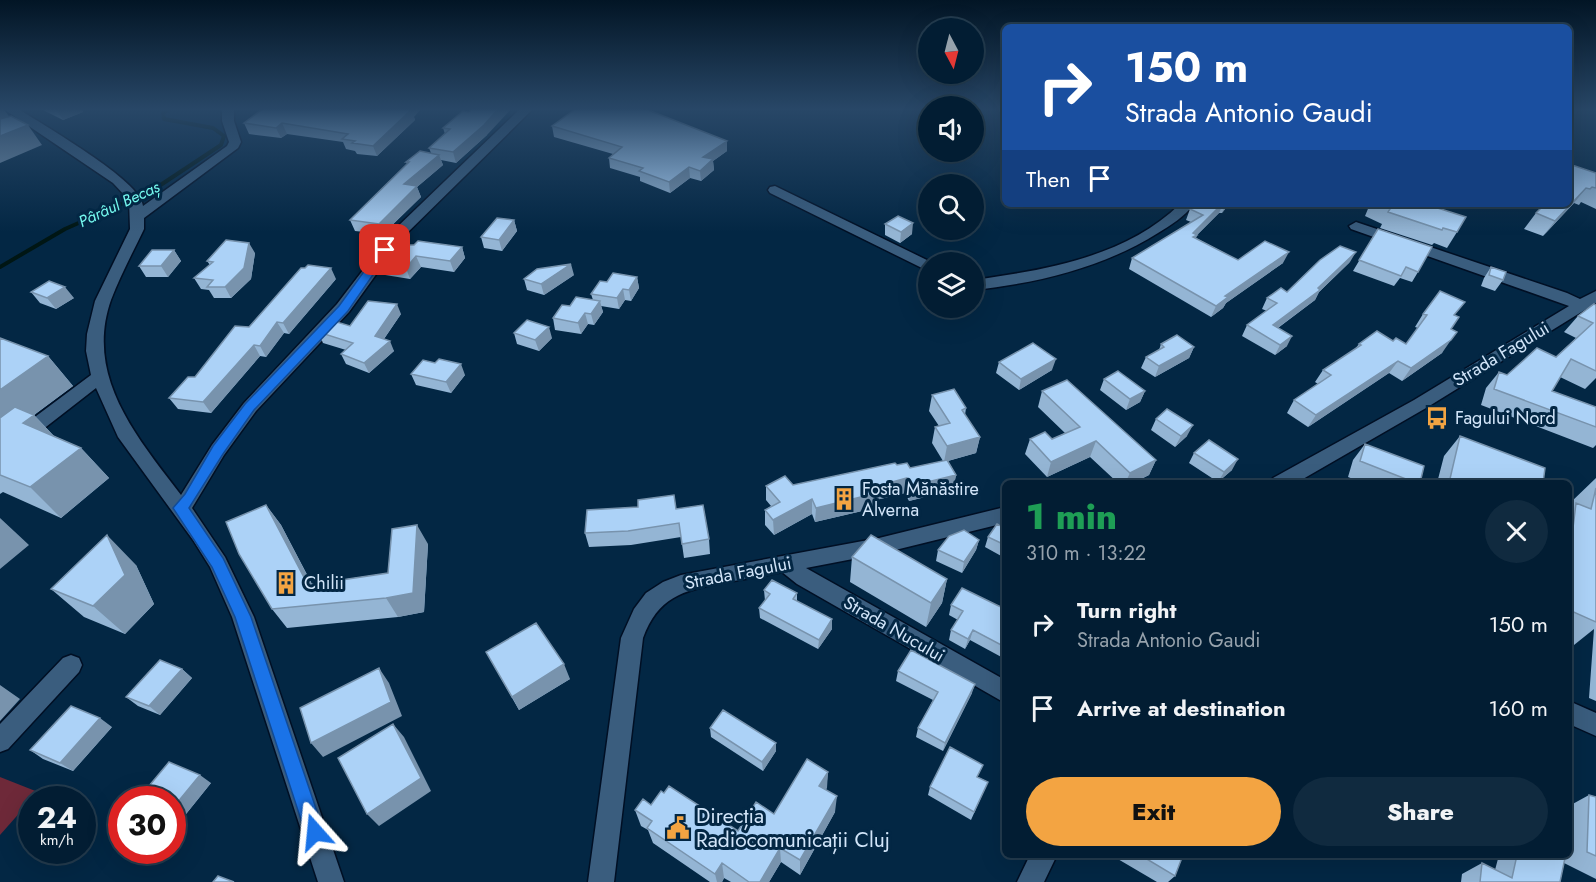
<!DOCTYPE html>
<html lang="en">
<head>
<meta charset="utf-8">
<style>
	body { margin:0; font-family:Jost,sans-serif; background:#102a3f; color:#f1f3f6; height:100vh; display:flex; flex-direction:column; font-size:22px; white-space:nowrap }
	* { box-sizing:border-box; margin:0 }
	p { font-size:20px; color:#96a2ac }
	.icon { flex:none; width:33px; height:33px; fill:none; stroke:currentColor; stroke-width:2; stroke-linecap:round; stroke-linejoin:round }
	.map { position:relative; flex:1; overflow:hidden }
	.sheet { position:absolute; left:1002px; top:480px; width:570px; height:378px; display:flex; flex-direction:column; background:#021d33; border-radius:9px; box-shadow:0 6px 24px #0002,0 0 0 2px #233b4e }
	.sheet>* { flex:none }
	.top-card { position:absolute; left:1002px; top:24px; width:570px; height:183px; border-radius:9px; box-shadow:0 6px 24px #0002,0 0 0 2px #233b4e; background:#1a4fa0; color:#fff; overflow:hidden }
	.needle { width:39px; rotate:173deg }
	.controls { position:absolute; left:918px; top:18px; display:grid; gap:12px }
	.controls a { display:grid; place-items:center; width:66px; height:66px; border-radius:50%; background:#021d33; box-shadow:0 6px 24px #0002,0 0 0 2px #233b4e; font-size:30px }
	.speed { position:absolute; left:18px; top:786px; display:flex; gap:12px; font-size:30px; font-weight:700; text-align:center }
	.speed>* { display:grid; place-content:center; width:78px; height:78px; border-radius:50%; background:#021d33; box-shadow:0 6px 24px #0002,0 0 0 2px #233b4e; line-height:1 }
	.speed small { font-size:15px; font-weight:400 }
	.speed .limit { border:9px solid #d22; background:#fff; color:#111 }
	.pin { position:absolute; display:grid; place-items:center; width:51px; height:51px; color:#fff; margin:-26px; border-radius:12px; box-shadow:0 3px 9px #0006 }
	.me { position:absolute; width:66px; margin:-33px; rotate:342deg; stroke-linejoin:round; filter:drop-shadow(0 0 4px #0008) }
	.turn { display:flex; align-items:center; gap:21px; height:126px; padding:0 24px; font-size:27px }
	.turn .icon { width:78px; height:78px; stroke-width:2.5 }
	.turn b { display:block; font-size:42px; line-height:51px }
	.then { display:flex; align-items:center; height:57px; padding:0 24px; background:#0003; gap:12px; font-size:22px }
	.round { display:grid; place-items:center; flex:none; width:63px; height:63px; border-radius:32px; background:#102a3f }
	.headline { display:flex; align-items:center; justify-content:space-between; height:102px; padding:0 24px }
	h1 { font-size:36px; font-weight:800; line-height:45px; color:#1e9e55 }
	.button { display:flex; gap:12px; margin-top:auto; padding:12px 24px }
	.button a { flex:1; height:69px; border-radius:36px; background:#f3a442; color:#111; font-size:24px; font-weight:800; line-height:69px; text-align:center }
	.button a+a { background:#102a3f; color:#f1f3f6 }
	ul { padding:0; list-style:none }
	li { display:flex; align-items:center; gap:18px; height:84px; padding:0 24px }
	li div { flex:1 }
	li b { display:block; font-size:22px }
	li em { font-style:normal }
	.map>svg:first-child { display:block }
	.green { fill:#6e2939 }
	.lines { fill:none; stroke-linecap:round; stroke-linejoin:round }
	.stream { stroke:#001614; stroke-width:4 }
	.minor-casing { stroke:#000f24; stroke-width:3 }
	.minor { fill:#3a5d7e; fill-rule:evenodd }
	.wall { fill:#94b5d4 }
	.shaded-wall { fill:#7893ad }
	.building { fill:#acd2f7; stroke:#7893ad; stroke-width:1.5 }
	.route { fill:#1a73e8; stroke:#114b97; stroke-width:1.5 }
	.labels { text-anchor:middle; dominant-baseline:central; stroke-width:6; stroke-linejoin:round; paint-order:stroke }
	.far-water-label { font-size:16px; font-style:italic; fill:#75f9ef; stroke:#032744 }
	.street-label { font-size:18px; fill:#d2e5f9; stroke:#032744 }
	.poi-label { font-size:18px; fill:#d2e5f9; stroke:#032744; text-anchor:start }
	.near-poi-label { font-size:21px; fill:#d2e5f9; stroke:#032744; text-anchor:start }
</style>
</head>
<body>
<div class="map">
<svg width="1596" height="882" viewBox="0 0 1596 882">
	<rect width="100%" height="100%" fill="#032744"/>
	<path class="green" d="M0,777L38,792L0,835Z"/>
	<g class="lines">
		<path class="stream" d="M0,267L65,229L153,190L221,145L224,136L213,128L164,119L163,113L171,108"/>
		<g class="minor-casing">
			<path id="minor" d="M2,108H17C41,124 142,181 143,206L227,146L229,142L222,121V108H234V121L241,142L238,148L144,218V229C133,252 120,276 111,300C84,377 138,438 181,495L212,445L244,403L337,304L393,231L521,108H534L403,237L349,312L256,411L224,455L192,508L225,557L254,617L344,882H318L232,617L210,567L193,540L118,437L96,388L6,458L0,460V443L91,375L86,351L87,334L95,301L130,229L129,200L113,183Z
				M775,186L931,262H928V271L770,193L768,190L770,187Z
				M1180,204H1194C1184,217 1171,225 1158,233C1102,268 1038,283 974,290V280C1045,270 1126,257 1180,204Z
				M1356,222L1567,293L1580,299L1596,291V303L1426,408L1296,483H1271L1273,478L1414,400L1569,306L1351,229L1349,226Z
				M1005,507V523L879,554L806,568L1005,680V703L797,584L782,572C762,576 742,580 722,583C682,591 658,597 643,638L614,882H588L621,638L634,609L646,593L663,582L681,575L879,538Z
				M71,655L79,658L82,665L79,672L8,749L0,752V724L63,658Z
				M1569,701L1596,713V736L1569,724Z
				M1030,855H1057L1044,882H1017Z"/>
		</g>
		<use href="#minor" class="minor"/>
	</g>
	<path class="wall" d="M39,108H81L83,112L63,120Z
		M414,117L415,120L377,156L357,154L355,151L346,149L343,142L287,134L281,138L249,134L244,123Z
		M552,126L727,141V151L713,161L714,170L701,181L690,178L670,193L640,181V177L610,168L609,158L613,154L554,137Z
		M443,128L487,135L456,163L441,160L443,165L417,187L421,197L383,234L355,231L350,220L407,164L406,162L431,153L429,148L445,134Z
		M1569,164L1596,173V209L1581,202L1579,205L1574,203L1543,236L1524,229L1536,213L1569,204Z
		M1196,204H1229L1222,213H1219L1197,235L1196,238L1238,260L1283,263L1226,303L1223,308L1211,317L1129,269L1132,258L1191,222L1186,220L1190,209Z
		M1289,204H1304L1300,208Z
		M1370,204H1425L1457,232L1447,248L1434,243L1432,245L1380,228L1382,224L1365,216Z
		M514,220L517,231L502,251L484,248L481,237Z
		M885,224L912,234L900,243L885,235Z
		M1378,229L1418,272L1412,282L1400,278L1394,286L1353,271Z
		M462,247L465,258L454,272L421,267L410,279L379,274L374,263L401,251Z
		M174,250L181,261L168,277H146L139,266Z
		M255,253L251,279L231,298H214L209,290L201,289L194,278L210,265L207,261Z
		M1350,262L1319,292L1315,300L1278,328L1287,346L1275,355L1242,336L1247,325L1267,311L1262,309L1267,298L1287,292Z
		M1491,267L1503,280L1495,291L1481,286L1484,278Z
		M574,275L544,295L527,290L524,279Z
		M637,277L639,288L631,301L625,300L619,309L601,306L603,312L594,325L588,324L581,334L555,330L553,318L570,306L593,300L591,294L607,282Z
		M336,279L289,334L284,333L266,357L260,356L211,413L178,409L169,398L195,377L249,327Z
		M31,292L74,298L56,309L40,303Z
		M1596,305V378L1585,389L1560,377L1552,391L1596,407V445L1593,448L1481,405L1486,388L1499,372L1507,375L1556,357L1576,338L1564,332L1578,316Z
		M401,314L384,339L394,351L369,373L346,364L341,354L346,350L323,343L318,332Z
		M1423,314L1455,316L1442,353L1402,381L1389,373L1308,427L1287,413L1294,400L1318,384L1315,382L1323,370L1355,349L1359,344L1393,341L1406,344L1418,328L1415,327Z
		M514,333L552,338L539,351L517,344Z
		M0,338L48,356L73,386L34,415L54,436L81,448L109,478L61,518L3,492L0,494Z
		M1161,344L1194,347L1189,358L1155,377L1141,368L1146,357L1159,350Z
		M999,362L1052,370L1019,390L996,373Z
		M411,374L465,375L451,393L416,385Z
		M1104,379L1145,391L1140,402L1126,410L1100,390Z
		M1042,391L1156,460L1149,475L1133,483H1118L1090,457L1047,477L1025,454L1030,439H1052L1065,433L1038,407Z
		M932,395L966,408L965,415L980,437L976,453L948,461L956,475L953,490L909,501L905,493L876,500L875,508L815,522L812,514L774,535L765,525V510L771,506L766,500V486L793,485L897,465L910,468L943,461L932,443L935,427L939,426L929,411Z
		M1156,419L1187,436L1175,447L1151,430Z
		M1460,436L1543,483H1437L1444,456Z
		M1365,444L1420,483H1363L1348,477L1353,460Z
		M1194,453L1232,470L1218,482L1189,463Z
		M1596,478V701L1589,698L1594,629L1569,649V505L1570,503Z
		M266,505L281,525L312,584L388,573L428,544L424,612L398,617L287,628L272,609Z
		M676,509L709,539L710,554L684,558L681,537L631,545L589,547L585,533Z
		M1005,528V554L1003,557L985,547L988,537Z
		M979,540L976,550L962,573L936,561L938,550Z
		M852,557L947,579L942,603L926,627L850,582Z
		M136,565L154,604L125,634L84,617L51,589Z
		M764,590L797,593V601L832,629L818,649L760,618L759,608L765,601Z
		M951,605L1005,609V659L970,640L965,649L949,640L951,630L958,620L949,615Z
		M486,652L570,679L519,710Z
		M182,669L192,678L160,715L138,706L126,697Z
		M898,671L972,693L943,751L916,737L918,728L933,700L896,681Z
		M112,727L73,771L43,759L30,750Z
		M710,728L776,743V751L763,771L711,737Z
		M828,772L826,790L835,812L800,875L781,862L769,882H731L724,878L722,882H710L653,843L648,830L641,826L635,810L651,805L738,831L774,814Z
		M978,777L988,782L971,820L928,795L930,787Z
		M211,783L178,824L172,822V800H156L144,792Z
		M1589,795L1596,797V879L1564,863L1560,882H1461L1462,874L1482,863L1495,870L1499,855H1561L1565,857V855H1569V806Z
		M1111,855H1183L1175,876L1168,882H1157Z"/>
	<path class="shaded-wall" d="M0,108H3L16,126L0,132Z
		M58,108H81L83,112L63,120L56,109Z
		M408,108H422L414,117L415,120L377,156L373,146Z
		M499,108H512L487,135L456,163L453,152Z
		M282,123L287,134L281,138L276,128Z
		M28,125L42,145L0,163V136Z
		M727,141V151L713,161L714,170L701,181L700,171L703,157Z
		M439,155L443,165L417,187L421,197L383,234L379,224L404,184Z
		M689,167L690,178L670,193L669,182Z
		M1586,188L1574,203L1543,236L1555,221Z
		M1222,204H1223L1219,213L1197,235L1193,246V233Z
		M1226,204H1229L1222,213Z
		M514,220L517,231L502,251L499,240Z
		M913,223L912,234L900,243L901,232Z
		M249,243L255,253L251,279L231,298L225,287Z
		M462,247L465,258L454,272L450,261Z
		M174,250L181,261L168,277L161,266Z
		M1289,252L1283,263L1226,303L1223,308L1211,317L1216,306L1225,296Z
		M1356,252L1350,262L1319,292L1315,300L1268,335L1273,325L1318,288Z
		M416,256L421,267L410,279L406,268Z
		M571,264L574,275L544,295L541,284Z
		M331,268L336,279L289,334L283,323Z
		M637,277L639,288L631,301L629,290Z
		M65,287L74,298L56,309L47,298Z
		M623,289L625,300L619,309L617,298Z
		M600,301L603,312L594,325L591,314Z
		M397,304L401,314L379,346L375,336Z
		M585,313L588,324L581,334L578,323Z
		M277,322L284,333L266,357L260,346Z
		M549,327L552,338L539,351L535,340Z
		M1292,336L1287,346L1275,355L1280,345Z
		M1451,340L1442,353L1402,381L1411,368Z
		M390,341L394,351L369,373L364,363Z
		M254,345L260,356L211,413L203,402Z
		M1194,347L1189,358L1155,377L1159,366Z
		M48,356L73,386L0,440V390Z
		M1056,359L1052,370L1019,390L1021,379Z
		M1398,361L1389,373L1308,427L1316,415Z
		M461,364L465,375L451,393L446,382Z
		M1145,391L1140,402L1126,410L1130,399Z
		M34,415L63,446L23,423Z
		M1193,425L1187,436L1175,447L1181,436Z
		M980,437L976,453L944,462L947,446Z
		M1096,441L1090,457L1047,477L1051,462Z
		M81,448L109,478L61,518L30,487Z
		M1238,459L1232,470L1218,482L1224,472Z
		M1156,460L1149,475L1133,483H1125L1130,473Z
		M956,475L953,490L909,501L911,486Z
		M907,478L905,493L876,500L875,508L815,522L816,508L874,487Z
		M812,499V514L774,535L773,520Z
		M266,505L281,525L322,604L308,585Z
		M0,518L29,545L0,569Z
		M417,525L428,544L424,612L398,617L386,598Z
		M107,535L136,565L154,604L125,634L93,606Z
		M979,540L976,550L962,573L964,562Z
		M947,579L942,603L926,627L931,603Z
		M832,619V629L818,649L819,640Z
		M973,630L970,640L965,649L968,639Z
		M564,664L570,679L519,710L512,697Z
		M379,668L389,683L402,716L323,757L311,743Z
		M182,669L192,678L160,715L149,706Z
		M975,684L972,693L943,751L945,743Z
		M0,685L20,699L0,721Z
		M100,718L112,727L73,771L60,763Z
		M393,724L404,737L431,791L379,826L367,814Z
		M776,743V751L763,771L762,762Z
		M828,772L827,788L819,802V786Z
		M200,775L211,783L178,824L172,820V809Z
		M837,796L835,812L800,875V860Z
		M780,848L781,862L769,882H760Z
		M722,863L724,878L722,882H717L715,874Z"/>
	<path class="building" d="M264,108H408V109L411,110L373,146L352,143L355,141L342,139L348,134L282,123L276,128L244,123Z
		M473,108H499L484,125L453,152L429,148L450,129L443,128L463,111L469,112Z
		M577,108H643L727,141L703,157L713,159L700,171L689,167L669,182L639,171L643,168L609,158L622,147L552,126Z
		M11,116L28,125L0,136V119Z
		M420,151L439,155L404,184L417,186L379,224L350,220L409,162H406Z
		M1569,164L1596,173V188L1592,187L1590,189L1586,188L1555,221L1536,213L1545,204H1569V179L1570,178H1569Z
		M1196,204H1222L1193,233L1197,235L1193,237L1238,260L1265,241L1289,252L1225,296L1228,297L1216,306L1132,258L1203,215L1190,209Z
		M1380,204H1425L1466,217L1457,232L1443,228L1442,230L1388,212L1390,209Z
		M898,216L913,223L901,232L885,224Z
		M497,218L514,220L499,240L481,237Z
		M1378,229L1432,247L1418,272L1406,267L1401,276L1359,260Z
		M226,240L249,243L244,268L225,287H207L213,280L194,278L213,262L207,261Z
		M418,241L462,247L450,261L416,256L406,268L374,263L378,258L401,251L406,245H414Z
		M1340,246L1356,252L1318,288L1320,290L1273,325L1292,336L1280,345L1247,325L1277,303L1267,298L1281,288L1287,292L1320,260Z
		M152,250H174L161,266H139Z
		M571,264L541,284L524,279L537,269Z
		M308,265L331,268L283,323L277,322L260,346L254,345L203,402L169,398L188,377H195L235,326L249,327L301,268H305Z
		M1491,267L1506,272L1503,280L1489,275Z
		M613,273L637,277L629,290L623,289L617,298L591,294L600,281L607,282Z
		M49,281L65,287L47,298L31,292Z
		M1440,291L1465,302L1454,315L1459,317L1451,329L1457,332L1451,340L1411,368L1398,361L1316,415L1294,400L1331,375L1323,370L1361,345L1359,344L1377,331L1393,341L1396,338L1406,344L1427,315L1423,314Z
		M576,297L600,301L591,314L585,313L578,323L553,318L562,305L570,306Z
		M368,301L397,304L375,336L390,341L364,363L341,354L353,343L318,332L330,320L350,326Z
		M1594,304L1596,305V371L1571,359L1552,391L1596,407V427L1494,389L1499,372L1507,375L1537,348L1556,357L1593,323L1578,316Z
		M527,320L549,327L535,340L514,333Z
		M1177,335L1194,347L1159,366L1146,357L1164,347L1161,344Z
		M0,338L48,356L0,390Z
		M1033,343L1056,359L1021,379L999,362Z
		M439,359L461,364L446,382L411,374L423,360L435,363Z
		M1118,371L1145,391L1130,399L1104,379Z
		M1067,380L1156,460L1130,473L1096,441L1051,462L1030,439L1045,432L1052,439L1080,427L1042,391Z
		M954,389L966,408L962,410L980,437L947,446L935,427L950,423L932,395Z
		M15,407L34,415L23,423L81,448L30,487L0,475V418Z
		M1167,409L1193,425L1181,436L1156,419Z
		M1460,436L1545,468L1543,483H1449Z
		M1209,440L1238,459L1224,472L1194,453Z
		M1365,444L1424,466L1420,483H1416L1360,461Z
		M947,460L956,475L911,486L907,478L874,487L877,493L816,508L812,499L773,520L765,510L780,502L766,486L785,476L793,485L895,463L897,465L907,463L910,468Z
		M1596,488V622L1569,610V561L1576,503L1591,509Z
		M674,495L676,509L703,505L709,539L682,544L679,523L628,531L585,533L587,510L638,507V500Z
		M266,505L308,585L388,573L392,529L417,525L413,593L386,598L272,609L239,554L226,522Z
		M997,524L1005,528V545L988,537Z
		M964,530L979,540L964,562L938,550L949,536Z
		M107,535L125,575L93,606L51,589Z
		M871,535L947,579L931,603L852,557Z
		M772,580L797,593L793,599L832,619L819,640L759,608L770,594L764,590Z
		M962,588L1005,609V647L973,630L968,639L951,630L963,611L951,605Z
		M536,623L564,664L512,697L486,652Z
		M911,650L975,684L945,743L918,728L938,692L898,671Z
		M160,660L182,669L149,706L126,697Z
		M379,668L391,702L311,743L300,708Z
		M71,706L100,718L60,763L30,750Z
		M723,710L776,743L762,762L710,728Z
		M393,724L421,778L367,814L338,758Z
		M950,747L983,765L977,777L988,782L974,812L930,787Z
		M807,759L828,772L819,786L837,796L800,860L780,848L760,882H749L722,863L715,874L647,828L652,821L635,810L643,799L651,805L661,791L664,793L669,786L738,831L756,802L774,814Z
		M169,762L200,775L172,809V800H156L158,797L144,792Z
		M1589,795L1596,797V856L1587,852Z
		M1140,855H1183L1175,876Z
		M1517,855H1561L1565,858L1560,882H1480L1482,863L1512,878Z
		M218,876L234,882H213Z"/>
	<linearGradient id="sky" x2="0" y2="1"><stop stop-color="#021525"/><stop offset="0.47" stop-color="#284767"/><stop offset="1" stop-color="#284767" stop-opacity="0"/></linearGradient>
	<rect width="1596" height="232" fill="url(#sky)"/>
	<path class="route" d="M385,247L390,250L348,311L254,410L223,454L189,508L223,558L251,617L324,832L321,839L315,842L308,839L305,832L235,617L212,567L173,508L185,494L213,446L245,404L339,306L381,248Z"/>
	<defs>
		<g id="bus-bare" transform="scale(1.8)"><path d="M-5-6H5V4H4V6H2V4H-2V6H-4V4H-5ZM-3.5-4V0h7V-4ZM-3.5 1.2v1.5H-2V1.2ZM2 1.2v1.5H3.5V1.2Z" fill="#f3a442" stroke="#032744" stroke-width="2.5" paint-order="stroke"/></g>
		<g id="building-bare" transform="scale(1.8)"><path d="M-4-6H4V6H1V3H-1V6H-4ZM-2.5-4.3h1.7v1.8h-1.7ZM.8-4.3h1.7v1.8H.8ZM-2.5-1h1.7V.8h-1.7ZM.8-1h1.7V.8H.8Z" fill="#f3a442" stroke="#032744" stroke-width="2.5" paint-order="stroke"/></g>
		<g id="civic-bare" transform="scale(1.8)"><path d="M-.6-6.5H3V-4.5H.6V-3L4-1V1h2V6H-6V1h2V-1L-.6-3ZM-1.2 2.5V6h2.4V2.5Z" fill="#f3a442" stroke="#032744" stroke-width="2.5" paint-order="stroke"/></g>
	</defs>
	<g fill-rule="evenodd">
		<use href="#bus-bare" x="1437" y="418"/>
		<use href="#building-bare" x="844" y="499"/>
		<use href="#building-bare" x="286" y="583"/>
		<use href="#civic-bare" x="678" y="828"/>
	</g>
	<g class="labels">
		<g class="far-water-label">
			<text transform="translate(119 204) rotate(-25)">Pârâul Becaș</text>
		</g>
		<g class="street-label">
			<text transform="translate(1501 354) rotate(-31)">Strada Fagului</text>
			<text transform="translate(738 573) rotate(-11)">Strada Fagului</text>
			<text transform="translate(894 629) rotate(30)">Strada Nucului</text>
		</g>
		<g class="poi-label">
			<text x="1455" y="418">Fagului Nord</text>
			<text x="862" y="489">Fosta Mănăstire<tspan x="862" dy="21">Alverna</tspan></text>
			<text x="304" y="583">Chilii</text>
		</g>
		<g class="near-poi-label">
			<text x="696" y="816">Direcția<tspan x="696" dy="24">Radiocomunicații Cluj</tspan></text>
		</g>
	</g>
</svg>
<div class="controls">
<a><svg class="needle" viewBox="-14 -14 28 28"><path d="M0-13l5 13h-10z" fill="#e53935"/><path d="M0 13l5-13h-10z" fill="#96a2ac"/></svg></a>
<a><svg class="icon" aria-label="sound" viewBox="0 0 24 24"><path d="M4 9h4l5-4v14l-5-4H4zM17 9q2 3 0 6"/></svg></a>
<a><svg class="icon" aria-label="search" viewBox="0 0 24 24"><circle cx="10" cy="10" r="6"/><path d="M15 15l6 6"/></svg></a>
<a><svg class="icon" aria-label="layers" viewBox="0 0 24 24"><path d="M12 4l9 5-9 5-9-5zM3 14l9 5 9-5"/></svg></a>
</div>
<div class="speed"><div>24<small>km/h</small></div><div class="limit">30</div></div>
<div class="pin" style="left:385px;top:250px;background:#d93025"><svg class="icon" aria-label="arrive" viewBox="0 0 24 24"><path d="M6 21V4h12l-3 4 3 4H6"/></svg></div>
<svg class="me" style="left:315px;top:832px" viewBox="-20 -20 40 40"><path d="M0-17L14 15 0 8-14 15z" fill="#1a73e8" stroke="#fff" stroke-width="4"/></svg>
<div class="top-card">
<div class="turn"><svg class="icon" aria-label="right" viewBox="0 0 24 24"><path d="M7 20v-9h11M14 6l5 5-5 5"/></svg><div><b>150 m</b>Strada Antonio Gaudi</div></div>
<div class="then">Then<svg class="icon" aria-label="arrive" viewBox="0 0 24 24"><path d="M6 21V4h12l-3 4 3 4H6"/></svg></div>
</div>
<section class="sheet">
<div class="headline"><div><h1>1 min</h1><p>310 m · 13:22</p></div><a class="round"><svg class="icon" aria-label="close" viewBox="0 0 24 24"><path d="M6 6l12 12M18 6L6 18"/></svg></a></div>
<ul>
<li><svg class="icon" aria-label="right" viewBox="0 0 24 24"><path d="M7 20v-9h11M14 6l5 5-5 5"/></svg><div><b>Turn right</b><p>Strada Antonio Gaudi</p></div><em>150 m</em></li>
<li><svg class="icon" aria-label="arrive" viewBox="0 0 24 24"><path d="M6 21V4h12l-3 4 3 4H6"/></svg><div><b>Arrive at destination</b></div><em>160 m</em></li>
</ul>
<div class="button"><a>Exit</a><a>Share</a></div>
</section>
</div>
</body>
</html>
